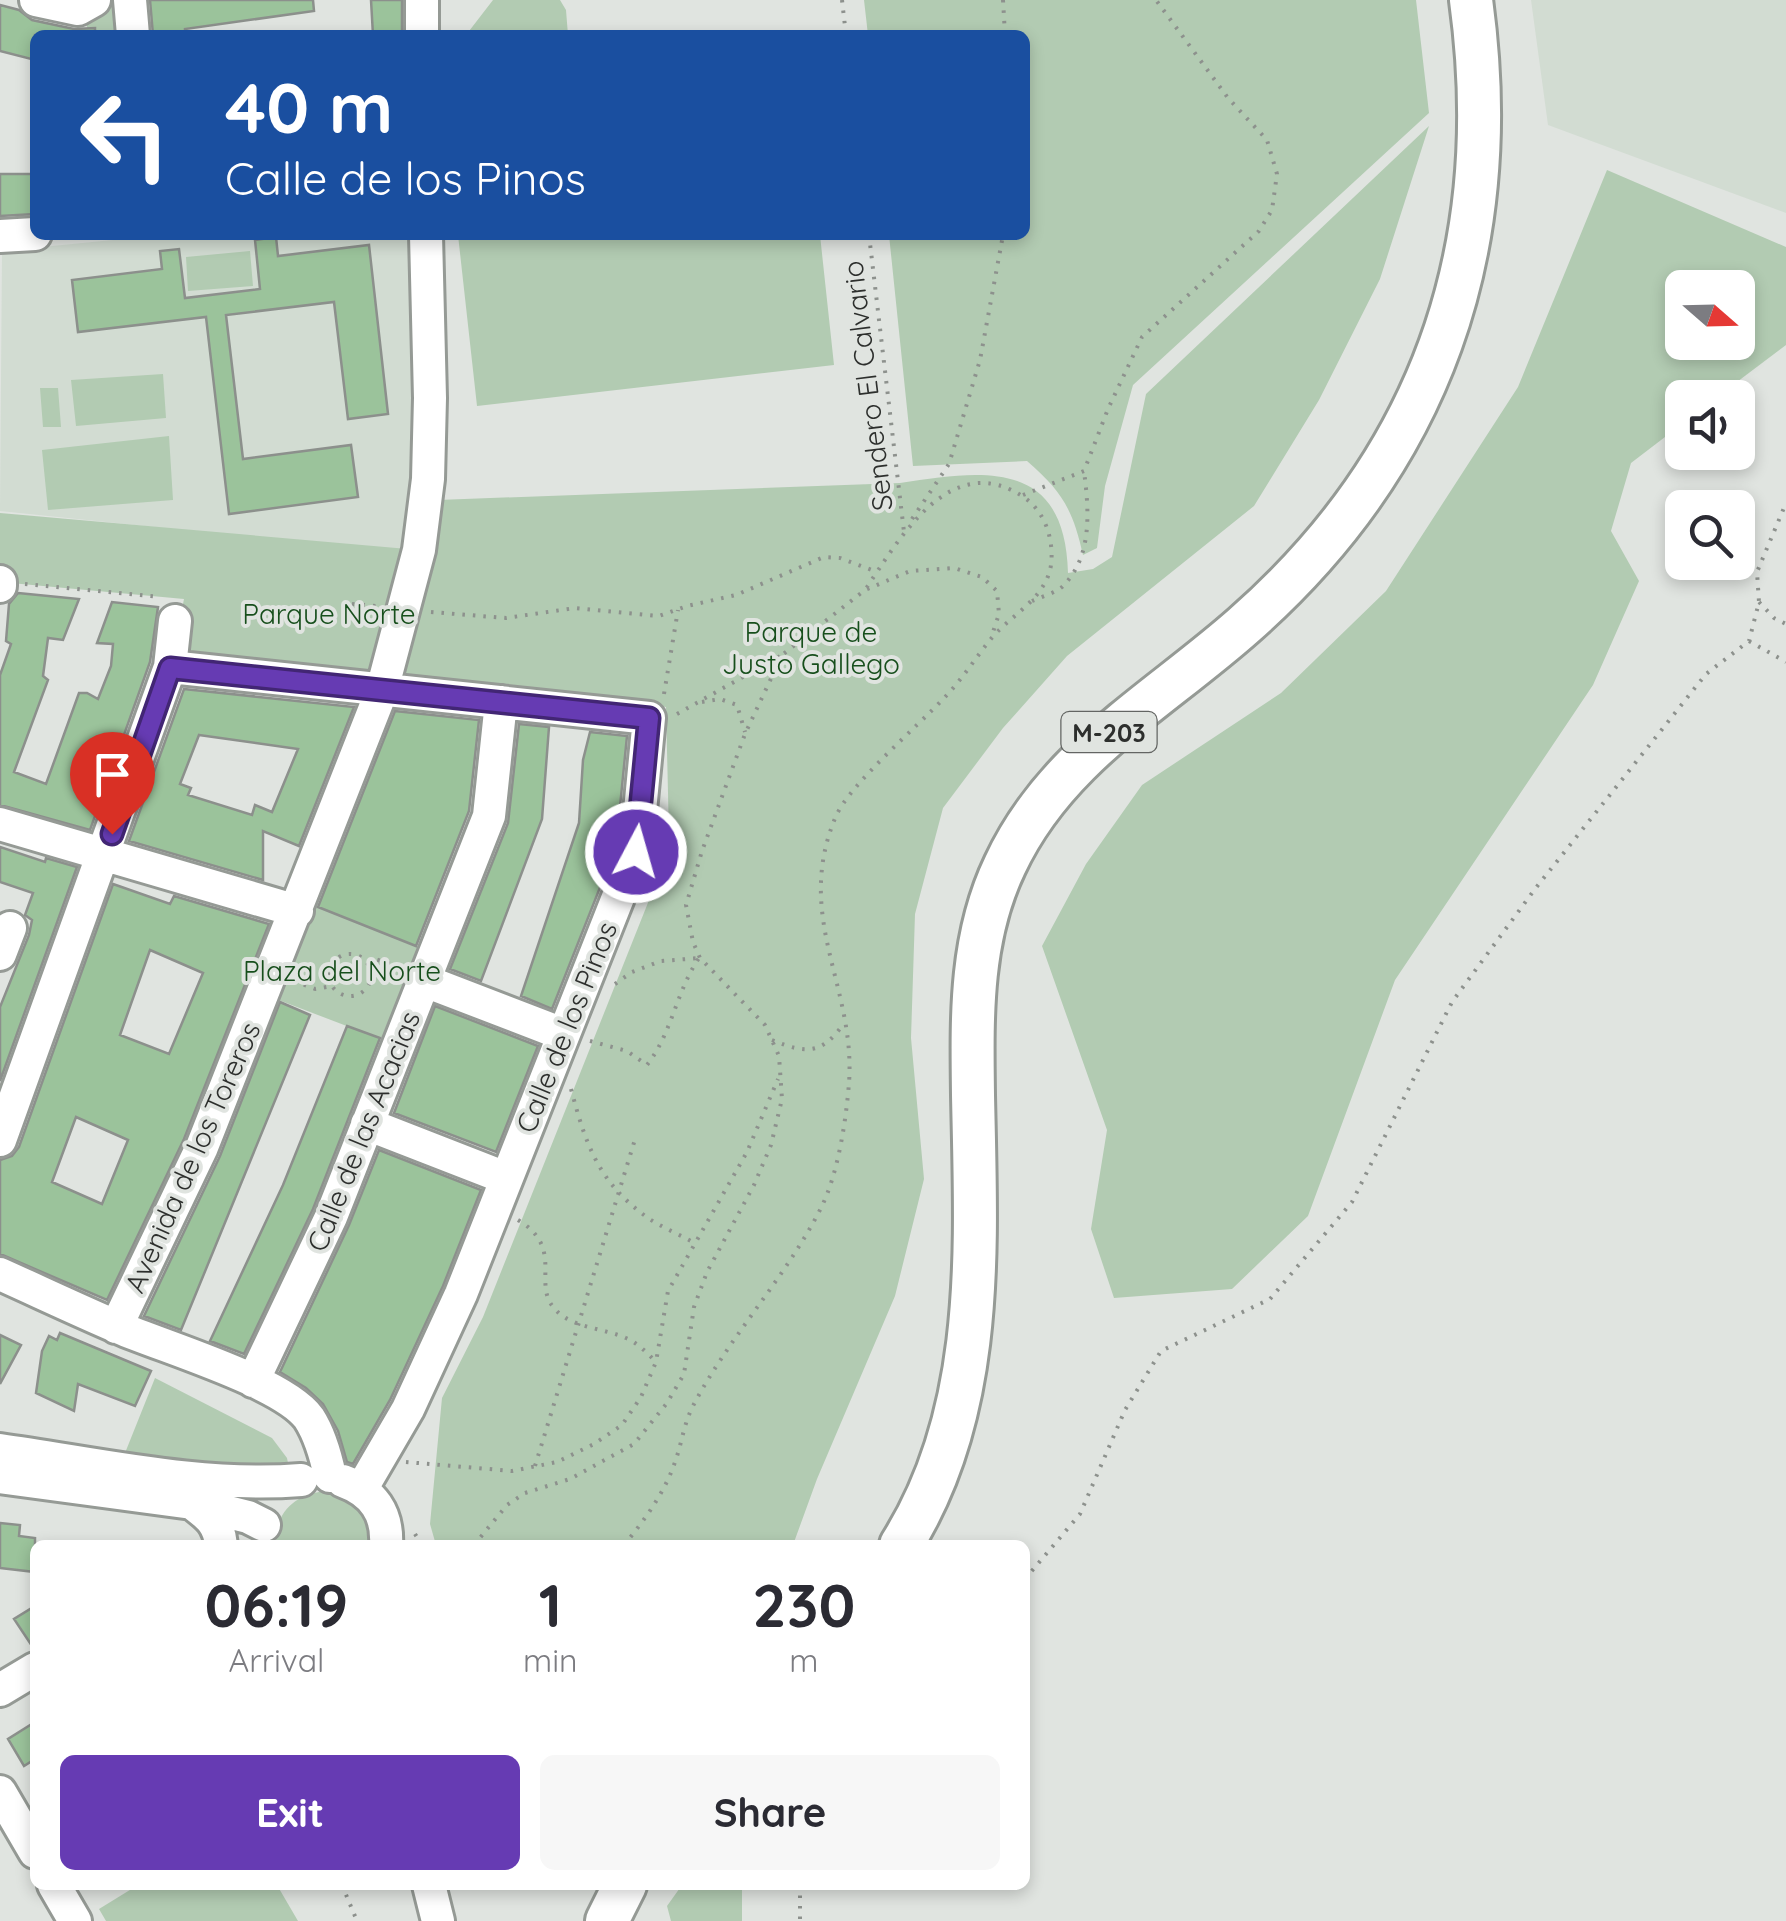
<!DOCTYPE html>
<html lang="en">
<head>
<meta charset="utf-8">
<style>
	body { margin:0; font-family:Quicksand,sans-serif; background:#f7f7f7; color:#2b2b33; height:100vh; display:flex; flex-direction:column; font-size:38px; white-space:nowrap }
	* { box-sizing:border-box; margin:0 }
	p { font-size:32px; color:#7c7c81 }
	.icon { flex:none; width:55px; height:55px; fill:none; stroke:currentColor; stroke-width:2; stroke-linecap:round; stroke-linejoin:round }
	.map { position:relative; flex:1; overflow:hidden }
	.details { position:absolute; left:30px; top:1540px; width:1000px; height:350px; display:flex; flex-direction:column; background:#fff; border-radius:15px; box-shadow:0 5px 15px #0003 }
	.details>* { flex:none }
	.guide { position:absolute; left:30px; top:30px; width:1000px; height:210px; border-radius:15px; box-shadow:0 5px 15px #0003; background:#1a4fa0; color:#fff; overflow:hidden }
	.needle { width:65px; rotate:110deg }
	.tools { position:absolute; left:1665px; top:270px; display:grid; gap:20px }
	.tools a { display:grid; place-items:center; width:90px; height:90px; border-radius:15px; background:#fff; box-shadow:0 5px 15px #0003; font-size:50px }
	.pin { position:absolute; display:grid; place-items:center; width:85px; height:85px; color:#fff; margin:-102px -42px; border-radius:50% 50% 50% 0; rotate:-45deg; box-shadow:0 0 10px #0007 }
	.pin .icon { rotate:45deg }
	.me { position:absolute; width:110px; margin:-55px; rotate:6deg; stroke-linejoin:round; filter:drop-shadow(0 0 8px #0008) }
	.turn { display:flex; align-items:center; gap:35px; height:210px; padding:0 30px; font-size:45px }
	.turn .icon { width:130px; height:130px; stroke-width:2.5 }
	.turn b { display:block; font-size:70px; line-height:85px }
	.eta { display:flex; justify-content:space-evenly; align-items:center; height:170px; text-align:center }
	.eta b { font-size:60px; font-weight:700; line-height:70px }
	.cta { display:flex; gap:20px; margin-top:auto; padding:20px 30px }
	.cta a { flex:1; height:115px; border-radius:15px; background:#663bb3; color:#fff; font-size:40px; font-weight:700; line-height:115px; text-align:center }
	.cta a+a { background:#f7f7f7; color:#2b2b33 }
	.map>svg:first-child { display:block }
	.built { fill:#d2dcd2 }
	.green { fill:#b2cbb2; fill-rule:evenodd }
	.building { fill:#9bc39b; stroke:#8c908c; stroke-width:2.5; fill-rule:evenodd }
	.lines { fill:none; stroke-linecap:round; stroke-linejoin:round }
	.minor-casing { stroke:#959a95; stroke-width:38 }
	.major-casing { stroke:#959a95; stroke-width:48 }
	.path { stroke:#8d918d; stroke-width:4; stroke-dasharray:2.5 8; stroke-linecap:butt }
	.minor { stroke:#fff; stroke-width:32 }
	.major { stroke:#fff; stroke-width:42 }
	.route-casing { stroke:#422674; stroke-width:25 }
	.route { stroke:#663bb3; stroke-width:18 }
	.labels { text-anchor:middle; dominant-baseline:central; stroke-width:8; stroke-linejoin:round; paint-order:stroke }
	.shield { fill:#e0e4e0; stroke:#636563; stroke-width:2.5 }
	.shield-label { font-size:25px; font-weight:bold; fill:#2d2f2d }
	.street-label { font-size:28px; fill:#2d2f2d; stroke:#e0e4e0 }
	.park-label { font-size:28px; fill:#174f1c; stroke:#e0e4e0 }
</style>
</head>
<body>
<div class="map">
<svg width="1786" height="1921" viewBox="0 0 1786 1921">
	<rect width="100%" height="100%" fill="#e0e4e0"/>
	<path class="built" d="M1531,0H1786V213L1548,125Z
		M163,235H414L418,428L405,553L0,511L2,251Z"/>
	<path class="green" d="M109,0H124L128,35H88L85,12Z
		M493,0H560L566,10L568,35H466Z
		M864,0H1416L1429,113L1133,385L1105,486L1097,548L1083,555C1073,510 1062,491 1027,461L913,466L889,235H1025V35H868Z
		M1429,126L1380,279L1319,400L1254,506L1067,656L1003,728L943,808L915,914L911,1038L924,1179L895,1296L817,1479L793,1545H436L430,1524L442,1398L483,1317L663,865L669,836L666,707L400,677L438,500L900,483C987,469 1065,460 1068,573L1093,569L1112,557L1146,394Z
		M1607,170L1786,247V345L1717,397L1682,398V424L1631,463L1611,531L1639,581L1593,685L1395,980L1308,1216L1232,1289L1114,1298L1091,1229L1107,1130L1042,946L1086,864L1142,785L1281,693L1386,591L1518,387ZM1682,288H1738V342H1682Z
		M458,235H820L834,365L477,406Z
		M250,251L253,286L188,291L186,257Z
		M163,374L166,418L76,426L71,380Z
		M40,388H58L61,427H43Z
		M169,436L173,500L48,510L42,450Z
		M0,513L419,550L382,690L170,667L184,599L0,582Z
		M312,905L422,948L386,1041L276,999Z
		M155,1378L272,1438L287,1458L290,1473L123,1458Z
		M328,1491C356,1499 370,1516 369,1545H276C274,1512 296,1493 328,1491Z
		M138,1885H277L298,1921H106L99,1909Z
		M682,1885H742V1921H671L667,1906Z"/>
	<path class="building" d="M150,0H313L314,11L185,29V35H153Z
		M371,0H402V35H373Z
		M0,5L19,10L32,20L74,29L95,28V35H35V60L0,51Z
		M0,174H35V214L0,216Z
		M276,237L278,256L369,245L388,414L348,419L334,302L226,315L243,459L351,445L358,497L229,514L206,317L78,332L72,280L162,269L160,251L179,249L185,298L260,289L255,240Z
		M18,593L79,599L63,640L48,638L43,676L48,680L14,772L46,784L79,693H87L98,699L111,666L113,644L97,643L112,602L158,607L150,662L90,830L0,805V675L11,644L6,641L9,604Z
		M184,689L354,707L299,846L263,831V880L129,841ZM199,735L298,749L272,812L255,805L252,815L188,795L191,788L180,784Z
		M395,711L479,720L469,811L416,946L318,907Z
		M519,724L549,727L542,819L481,981L450,969L508,823Z
		M590,732L627,736L616,847L552,1009L521,996L579,823L583,760Z
		M0,847L45,862L46,858L77,867L0,1081V1007L29,935L32,920L25,915L33,893L0,882Z
		M113,884L170,904L174,896L269,924L184,1139L107,1300L0,1254V1160L12,1156L19,1147ZM150,950L203,973L169,1054L120,1035ZM76,1117L128,1140L102,1204L52,1182Z
		M280,1002L310,1015L181,1330L144,1316L220,1156Z
		M435,1006L538,1046L496,1152L394,1113Z
		M347,1026L380,1038L313,1209L244,1354L210,1341L283,1185Z
		M379,1150L481,1190L443,1286L390,1400L353,1464L347,1462L338,1431L323,1404L306,1388L280,1372L349,1225Z
		M60,1333L151,1371L135,1406L78,1384L74,1411L36,1393L42,1351L49,1336L57,1340Z
		M0,1335L21,1345L0,1384Z
		M0,1523L20,1525L19,1536L35,1538V1572L0,1568Z
		M35,1606V1649H34L14,1619Z
		M35,1722V1759L24,1766L8,1739Z"/>
	<g class="lines">
		<g class="minor-casing">
			<path id="minor" d="M36,0L78,9L94,0
				M130,0L133,35
				M422,0V35
				M0,236L35,234
				M0,586V582
				M170,667L649,718L636,852L461,1294L408,1409L362,1488
				M0,824L297,911
				M0,954L10,928
				M425,981L563,1034
				M367,1124L506,1178
				M0,1140L170,667L175,621
				M0,1274C40,1292 80,1311 120,1328C164,1347 283,1382 309,1418C320,1435 326,1457 330,1476
				M116,1327L202,1147L382,690L419,550L428,479L430,398L426,235
				M253,1381L331,1217L489,816L501,702
				M0,1450C99,1464 201,1488 301,1480
				M0,1477L192,1503L248,1517L264,1525
				M343,1481C373,1492 388,1513 386,1545
				M192,1503C209,1516 219,1523 221,1545
				M0,1690L35,1669
				M0,1792L35,1852
				M54,1885L75,1921
				M429,1885L438,1921"/>
		</g>
		<g class="major-casing">
			<path id="major" d="M901,1545C986,1411 976,1247 973,1095C972,1016 970,938 1005,865C1055,757 1157,702 1243,626C1432,460 1505,248 1471,0
				M607,1921L625,1885"/>
		</g>
		<path class="path" d="M842,0L846,35
			M1003,0L1005,35
			M869,235L904,532
			M1023,495L1084,471L1108,409L1142,337L1259,231L1272,210L1277,174L1267,140L1228,98L1156,0
			M912,519L949,464L980,360L1003,235
			M25,584L160,597
			M1032,601C1041,597 1055,593 1062,587C1093,557 1089,510 1084,471
			M1759,602L1774,618L1786,624
			M352,604L377,606
			M431,612L506,618L575,608L659,616L687,606L736,595L824,557L840,558L877,572
			M1749,641L1786,662
			M664,694L678,610
			M702,702L720,699L737,705L745,732
			M677,714L782,655
			M329 975a21 21 0 1 1 42 0a21 21 0 1 1-42 0Z
			M368,963L375,959L400,967
			M294,981L315,989L332,986
			M615,984L632,972L661,961L700,958
			M772,1040C806,1054 822,1055 844,1023
			M590,1041L627,1051L647,1065C672,1033 676,992 699,958
			M571,1089C586,1145 598,1182 648,1218C663,1228 681,1235 696,1244
			M518,1220C565,1248 532,1283 554,1308C570,1328 604,1328 626,1338C638,1343 647,1353 656,1362
			M406,1462L512,1471L557,1462L594,1444L622,1425L641,1397L656,1362L668,1291L747,1152L778,1079
			M535,1466L636,1136
			M415,1534L422,1545
			M474,1545L507,1505L525,1493L570,1479L634,1444L667,1403L684,1374L694,1307L707,1272L754,1185L771,1145L782,1099L779,1056L765,1025L700,958L693,942L686,905L702,851L745,734L782,655L865,590L910,571L954,568L982,577L997,591L999,614L991,638
			M624,1545C644,1521 665,1492 675,1462C682,1443 684,1422 694,1404C730,1336 786,1277 821,1208C838,1174 846,1121 849,1083C856,986 793,917 836,816C851,783 916,728 943,699C961,681 974,660 990,640C1009,616 1046,599 1051,565C1054,541 1046,513 1025,498C951,447 900,538 865,590
			M1025,1579L1080,1514L1125,1410L1161,1351L1270,1299L1352,1202L1452,1002L1535,889L1706,674L1749,641L1759,602L1757,572L1786,503
			M342,1885L357,1921
			M800,1885V1921"/>
		<use href="#minor" class="minor"/>
		<use href="#major" class="major"/>
	</g>
	<g class="lines">
		<g class="route-casing">
			<path id="route" d="M112,834L170,668L649,718L636,852"/>
		</g>
		<use href="#route" class="route"/>
	</g>
	<g class="labels">
		<rect class="shield" x="1061.5" y="712" width="95" height="40" rx="8"/>
		<g class="shield-label">
			<text x="1109" y="732">M-203</text>
		</g>
		<g class="street-label">
			<text transform="translate(867 386) rotate(-97)">Sendero El Calvario</text>
			<text transform="translate(566 1027) rotate(-68)">Calle de los Pinos</text>
			<text transform="translate(363 1131) rotate(-68)">Calle de las Acacias</text>
			<text transform="translate(192 1157) rotate(-66)">Avenida de los Toreros</text>
		</g>
		<g class="park-label">
			<text x="329" y="613">Parque Norte</text>
			<text x="811" y="631">Parque de<tspan x="811" dy="32">Justo Gallego</tspan></text>
			<text x="342" y="970">Plaza del Norte</text>
		</g>
	</g>
</svg>
<div class="tools">
<a><svg class="needle" viewBox="-14 -14 28 28"><path d="M0-13l5 13h-10z" fill="#e53935"/><path d="M0 13l5-13h-10z" fill="#7c7c81"/></svg></a>
<a><svg class="icon" aria-label="sound" viewBox="0 0 24 24"><path d="M4 9h4l5-4v14l-5-4H4zM17 9q2 3 0 6"/></svg></a>
<a><svg class="icon" aria-label="search" viewBox="0 0 24 24"><circle cx="10" cy="10" r="6"/><path d="M15 15l6 6"/></svg></a>
</div>
<div class="pin" style="left:112px;top:834px;background:#d93025"><svg class="icon" aria-label="arrive" viewBox="0 0 24 24"><path d="M6 21V4h12l-3 4 3 4H6"/></svg></div>
<svg class="me" style="left:636px;top:852px" viewBox="-20 -20 40 40"><circle r="17" fill="#663bb3" stroke="#fff" stroke-width="3"/><path d="M0-11L8 9 0 5-8 9z" fill="#fff"/></svg>
<div class="guide">
<div class="turn"><svg class="icon" aria-label="left" viewBox="0 0 24 24"><path d="M17 20v-9H6M10 6l-5 5 5 5"/></svg><div><b>40 m</b>Calle de los Pinos</div></div>
</div>
<section class="details">
<div class="eta">
<div><b>06:19</b><p>Arrival</p></div>
<div><b>1</b><p>min</p></div>
<div><b>230</b><p>m</p></div>
</div>
<div class="cta"><a>Exit</a><a>Share</a></div>
</section>
</div>
</body>
</html>
